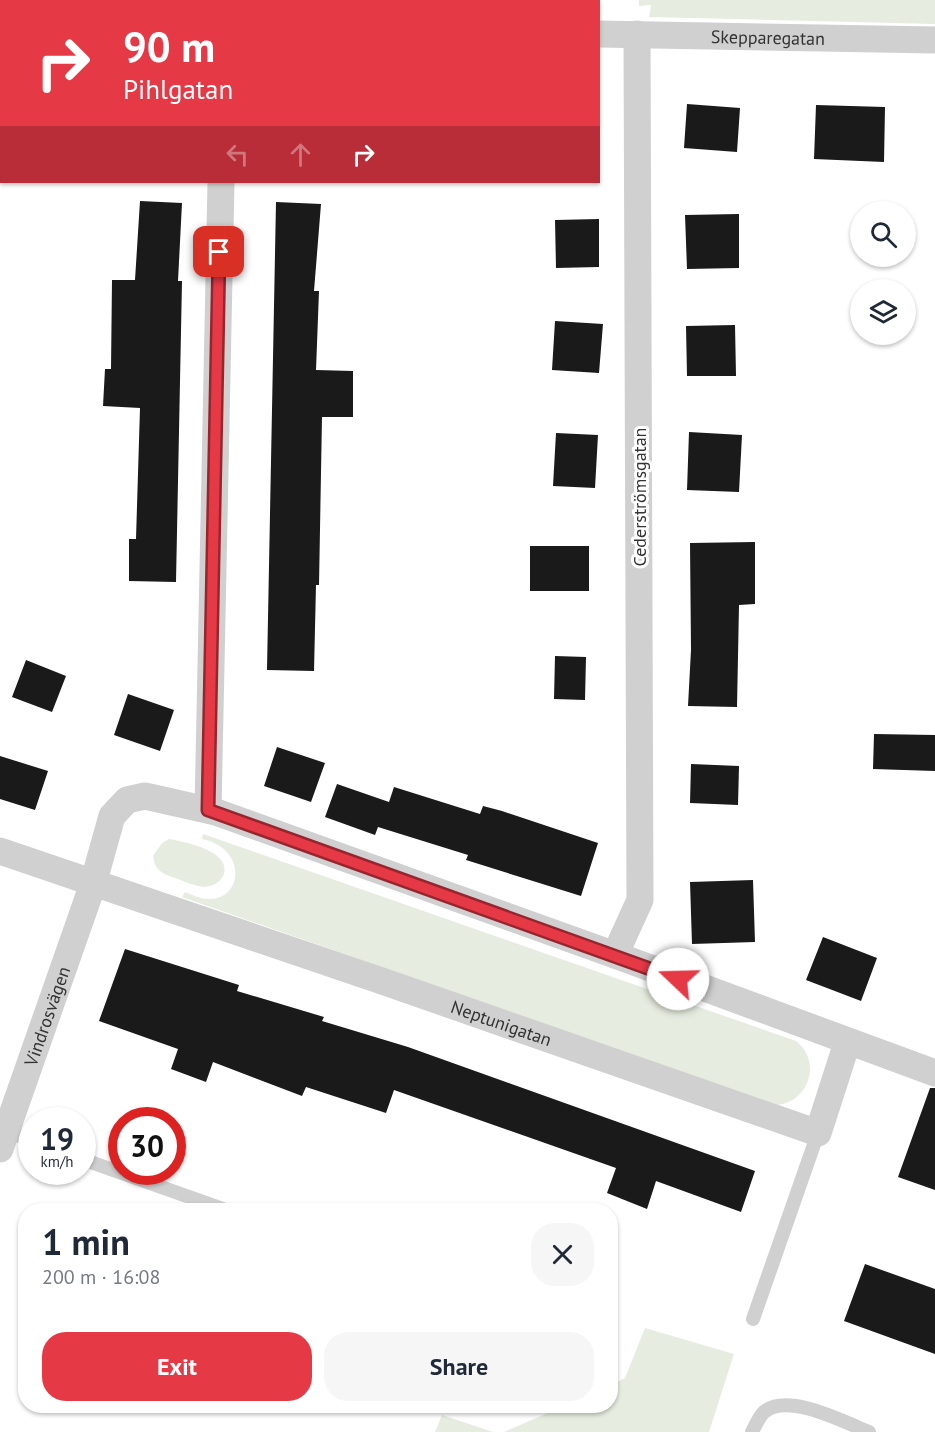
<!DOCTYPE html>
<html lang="en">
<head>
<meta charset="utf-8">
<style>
	body { margin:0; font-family:"PT Sans",sans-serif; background:#f6f6f7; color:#1f2937; height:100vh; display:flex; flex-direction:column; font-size:22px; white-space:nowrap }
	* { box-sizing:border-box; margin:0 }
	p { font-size:20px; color:#747a83 }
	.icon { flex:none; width:33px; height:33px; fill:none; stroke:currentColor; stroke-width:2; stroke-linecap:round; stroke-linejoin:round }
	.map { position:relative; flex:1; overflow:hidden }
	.side { position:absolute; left:18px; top:1203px; width:600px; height:210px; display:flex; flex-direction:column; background:#fff; border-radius:24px; box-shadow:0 2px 4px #0004 }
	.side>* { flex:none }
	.guide { position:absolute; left:0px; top:0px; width:600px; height:183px; box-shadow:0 2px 4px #0004; background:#e63946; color:#fff; overflow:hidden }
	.buttons { position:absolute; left:850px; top:201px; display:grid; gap:12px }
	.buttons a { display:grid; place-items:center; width:66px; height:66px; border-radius:50%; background:#fff; box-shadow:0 2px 4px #0004; font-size:30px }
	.speed { position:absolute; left:18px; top:1107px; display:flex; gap:12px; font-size:30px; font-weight:700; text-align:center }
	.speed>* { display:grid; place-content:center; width:78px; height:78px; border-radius:50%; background:#fff; box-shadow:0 2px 4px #0004; line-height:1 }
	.speed small { font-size:15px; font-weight:400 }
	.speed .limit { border:9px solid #d22; background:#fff; color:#111 }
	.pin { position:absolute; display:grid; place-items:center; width:51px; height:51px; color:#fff; margin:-26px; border-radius:12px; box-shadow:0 3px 9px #0006 }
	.me { position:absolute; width:66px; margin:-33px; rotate:291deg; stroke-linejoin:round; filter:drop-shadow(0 0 4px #0008) }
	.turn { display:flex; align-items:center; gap:21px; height:126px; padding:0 24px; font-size:27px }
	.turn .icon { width:78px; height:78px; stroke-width:2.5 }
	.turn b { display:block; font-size:42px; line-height:51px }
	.lanes { display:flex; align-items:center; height:57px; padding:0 24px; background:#0003; justify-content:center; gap:30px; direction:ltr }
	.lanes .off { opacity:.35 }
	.round { display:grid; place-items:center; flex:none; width:63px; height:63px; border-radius:24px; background:#f6f6f7 }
	.summary { display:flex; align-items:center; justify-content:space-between; height:102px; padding:0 24px }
	h1 { font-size:36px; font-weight:800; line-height:45px }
	.button { display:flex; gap:12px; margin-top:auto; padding:12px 24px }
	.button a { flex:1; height:69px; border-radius:24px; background:#e63946; color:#fff; font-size:24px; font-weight:800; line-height:69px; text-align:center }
	.button a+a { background:#f6f6f7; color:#1f2937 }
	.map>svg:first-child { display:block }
	.green { fill:#e6ecdf }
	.building { fill:#1a1a1a }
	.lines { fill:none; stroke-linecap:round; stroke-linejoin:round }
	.service { stroke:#d0d0d0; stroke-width:14 }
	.minor { stroke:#d0d0d0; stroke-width:27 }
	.route-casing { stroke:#96252e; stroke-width:15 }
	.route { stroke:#e63946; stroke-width:10 }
	.labels { text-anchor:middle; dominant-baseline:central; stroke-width:6; stroke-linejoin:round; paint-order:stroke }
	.street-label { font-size:18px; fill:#333; stroke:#fff }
</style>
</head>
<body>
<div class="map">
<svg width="935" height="1432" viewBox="0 0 935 1432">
	<rect width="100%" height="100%" fill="#fff"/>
	<path class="green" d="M639,0H935V24L649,17L651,5L639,6Z
		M203,834L796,1041C823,1062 808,1104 775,1105L182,897L185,892C192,895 200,899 208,899C242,901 249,849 202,839Z
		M169,839C185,842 215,848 223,863C225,868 225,872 223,876C212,894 193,885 178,879C164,874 155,872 153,856L162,843Z
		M645,1328L734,1354L709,1432H504L564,1406H610L611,1385L625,1378Z
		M442,1415L493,1432H435Z"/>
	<path class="building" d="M687,104L740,108L737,152L684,148Z
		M816,105L885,107L884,162L814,159Z
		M140,201L182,203L178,281H182L176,582L129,581V539H136L140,408L103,406L105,369H111L112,280H135Z
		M276,202L321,204L314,291H319L316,370L353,371V417H322L319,585H316L314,671L267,670Z
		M739,214V268L687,269L685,215Z
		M599,219V267L556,268L555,220Z
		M555,321L603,324L599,373L552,370Z
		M735,325L736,376H687L686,326Z
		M689,432L742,435L739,492L687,490Z
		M556,433L598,435L595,488L553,486Z
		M755,542V604L739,605L737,707L688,706L691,650L690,543Z
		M530,546H589V591H530Z
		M555,656L586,657L585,700L554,699Z
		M26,660L66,676L52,712L12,697Z
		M128,694L174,710L160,751L114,735Z
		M874,734L935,735V771L873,769Z
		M277,747L325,763L311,802L264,786Z
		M0,756L48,771L35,810L0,799Z
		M691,764L739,766L738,805L690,803Z
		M337,784L389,802L394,787L480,814L483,806L502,811L598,843L581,896L466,860L468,855L378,827L375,835L325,817Z
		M753,880L755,942L692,944L690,882Z
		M823,937L877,958L861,1001L806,980Z
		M125,949L239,985L237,991L324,1017L322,1021L408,1047L755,1171L741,1212L656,1181L647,1209L607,1193L616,1168L394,1090L386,1113L306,1087L302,1096L213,1062L206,1082L171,1069L178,1049L99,1021Z
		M930,1088H935V1190L898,1177Z
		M865,1264L935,1289V1354L844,1321Z"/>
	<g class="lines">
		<path class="service" d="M8,1132L32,1140
			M82,1159L226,1210
			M753,1319L818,1133
			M752,1432C755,1426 759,1417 764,1412C788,1392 844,1422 869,1432"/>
		<g class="minor">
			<path d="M0,22H2"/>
			<path id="s1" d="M598,34L935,40"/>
			<path d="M208,810L221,182"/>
			<path id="s2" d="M0,851L382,981L818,1133L847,1043"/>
			<path d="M615,955L640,900L637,34"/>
			<path id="s3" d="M0,1149L93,884L112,816L127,800L145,796L216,812L615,955L935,1073"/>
		</g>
	</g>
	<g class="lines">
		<g class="route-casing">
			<path id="route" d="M219,252L208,810L678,979"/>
		</g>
		<use href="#route" class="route"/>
	</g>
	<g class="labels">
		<g class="street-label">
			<text stroke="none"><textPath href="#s1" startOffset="170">Skepparegatan</textPath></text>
			<text transform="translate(639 497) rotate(-90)">Cederströmsgatan</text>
			<text stroke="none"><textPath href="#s3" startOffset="141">Vindrosvägen</textPath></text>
			<text stroke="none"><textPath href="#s2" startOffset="530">Neptunigatan</textPath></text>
		</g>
	</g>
</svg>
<div class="buttons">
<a><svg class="icon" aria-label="search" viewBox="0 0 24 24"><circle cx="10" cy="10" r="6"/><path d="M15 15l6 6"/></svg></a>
<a><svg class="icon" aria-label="layers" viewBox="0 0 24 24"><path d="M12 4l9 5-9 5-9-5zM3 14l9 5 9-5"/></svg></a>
</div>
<div class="speed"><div>19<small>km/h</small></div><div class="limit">30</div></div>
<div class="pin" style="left:219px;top:252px;background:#d93025"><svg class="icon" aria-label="arrive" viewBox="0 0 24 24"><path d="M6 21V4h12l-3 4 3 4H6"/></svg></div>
<svg class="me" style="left:678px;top:979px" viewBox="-20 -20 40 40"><circle r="19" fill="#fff"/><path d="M0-13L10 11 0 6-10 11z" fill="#e63946"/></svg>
<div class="guide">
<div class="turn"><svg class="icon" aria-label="right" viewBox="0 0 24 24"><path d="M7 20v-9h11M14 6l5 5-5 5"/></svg><div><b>90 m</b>Pihlgatan</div></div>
<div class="lanes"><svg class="icon off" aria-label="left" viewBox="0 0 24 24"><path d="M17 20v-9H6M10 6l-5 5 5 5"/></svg><svg class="icon off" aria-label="ahead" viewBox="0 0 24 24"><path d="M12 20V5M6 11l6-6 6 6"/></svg><svg class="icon" aria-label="right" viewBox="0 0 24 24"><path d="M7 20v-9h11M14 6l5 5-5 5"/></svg></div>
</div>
<section class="side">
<div class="summary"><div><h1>1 min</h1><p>200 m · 16:08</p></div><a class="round"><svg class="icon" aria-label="close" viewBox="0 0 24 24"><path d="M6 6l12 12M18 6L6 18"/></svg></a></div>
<div class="button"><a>Exit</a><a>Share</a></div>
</section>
</div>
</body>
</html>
